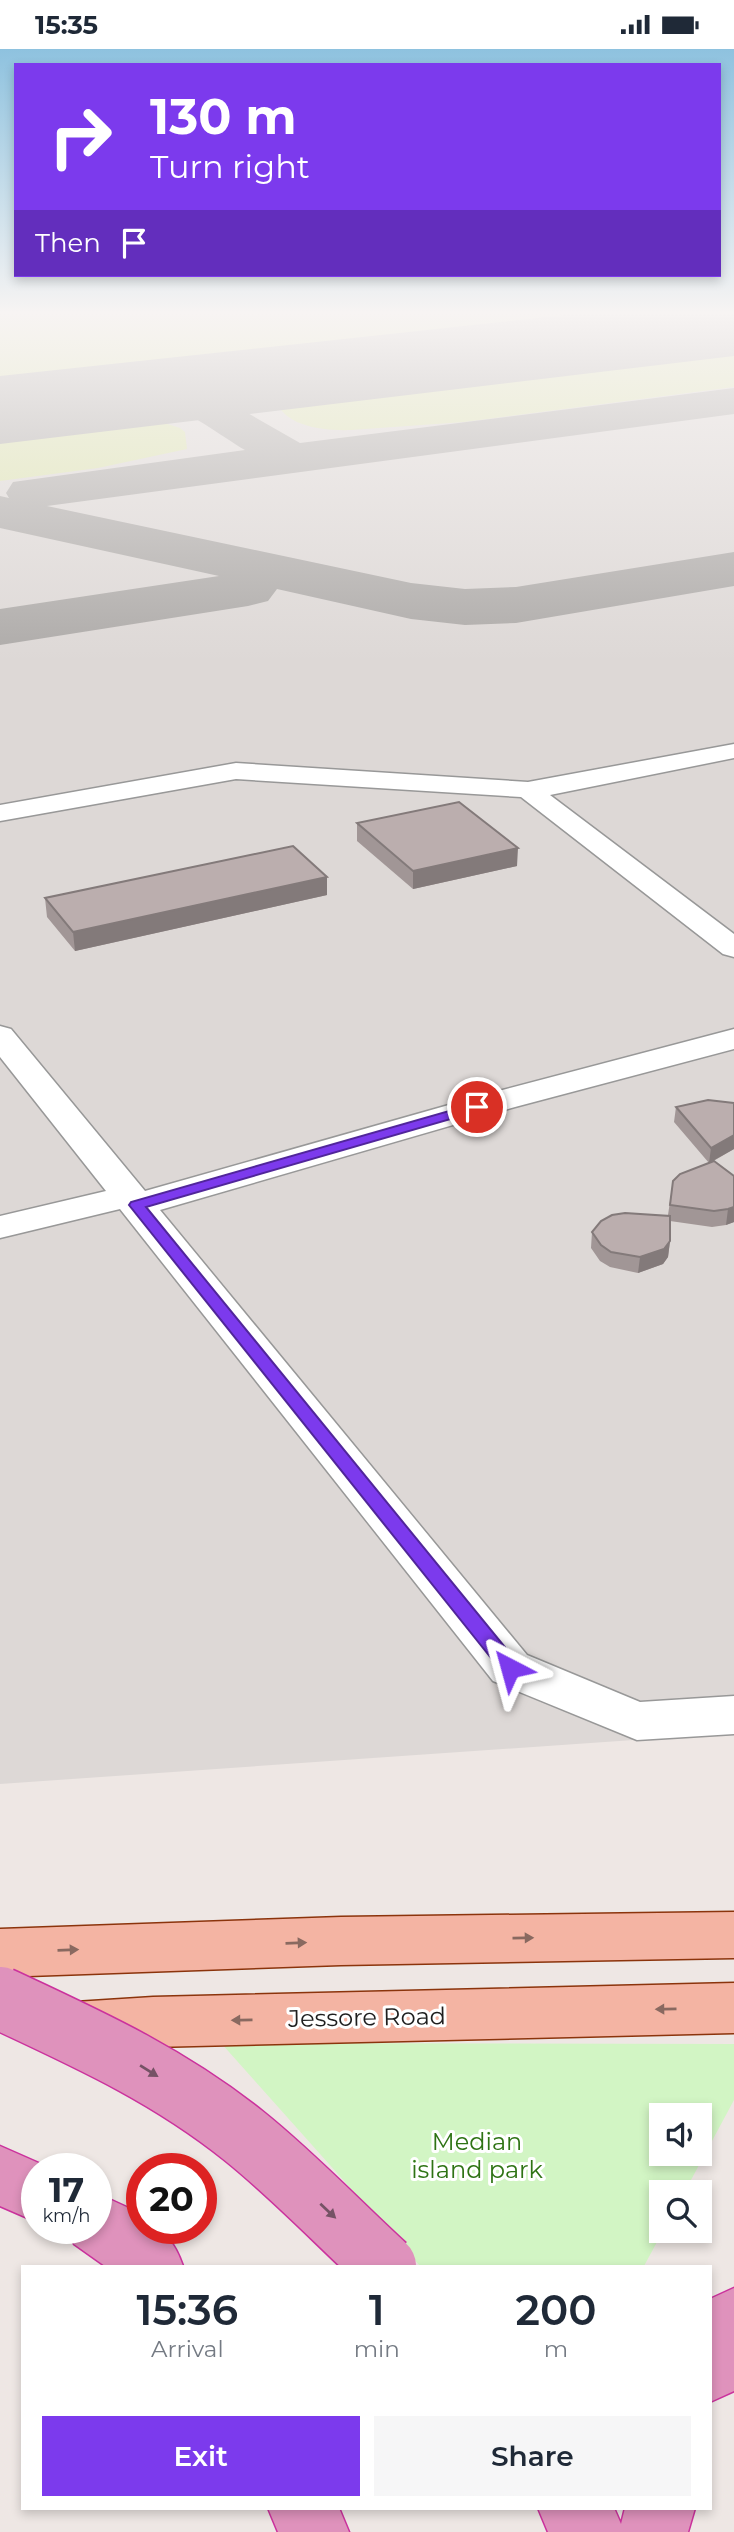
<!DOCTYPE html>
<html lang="en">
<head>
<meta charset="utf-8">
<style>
	body { margin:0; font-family:Montserrat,sans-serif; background:#f6f6f7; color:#1f2937; height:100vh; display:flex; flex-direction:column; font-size:26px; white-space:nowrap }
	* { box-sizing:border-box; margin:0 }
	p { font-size:23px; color:#747a83 }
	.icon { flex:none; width:38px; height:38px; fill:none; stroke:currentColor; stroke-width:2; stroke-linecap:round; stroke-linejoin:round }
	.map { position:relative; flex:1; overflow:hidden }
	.panel { position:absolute; left:21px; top:2216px; width:691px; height:245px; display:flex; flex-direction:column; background:#fff; border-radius:0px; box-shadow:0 4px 10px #0003 }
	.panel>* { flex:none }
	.hud { position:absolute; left:14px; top:14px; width:707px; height:214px; border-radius:0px; box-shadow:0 4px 10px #0003; background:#7c3aed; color:#fff; overflow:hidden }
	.controls { position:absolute; left:649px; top:2054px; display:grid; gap:14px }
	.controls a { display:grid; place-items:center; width:63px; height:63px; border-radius:0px; background:#fff; box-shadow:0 4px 10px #0003; font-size:35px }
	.speed { position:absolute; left:21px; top:2104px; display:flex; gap:14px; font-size:35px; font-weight:700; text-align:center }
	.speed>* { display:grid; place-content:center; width:91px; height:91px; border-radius:50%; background:#fff; box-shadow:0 4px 10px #0003; line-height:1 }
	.speed small { font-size:18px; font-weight:400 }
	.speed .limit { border:10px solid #d22; background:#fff; color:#111 }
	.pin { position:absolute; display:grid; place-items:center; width:60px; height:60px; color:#fff; margin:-30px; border:4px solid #fff; border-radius:50%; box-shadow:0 2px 7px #0007 }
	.me { position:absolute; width:77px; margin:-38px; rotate:321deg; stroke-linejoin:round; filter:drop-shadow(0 0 5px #0008) }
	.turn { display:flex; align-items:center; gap:24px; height:147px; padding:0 21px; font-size:32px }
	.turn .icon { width:91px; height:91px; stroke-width:2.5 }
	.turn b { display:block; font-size:49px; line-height:60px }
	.then { display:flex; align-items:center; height:66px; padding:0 21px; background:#0003; gap:14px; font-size:26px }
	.eta { display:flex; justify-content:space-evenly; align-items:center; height:119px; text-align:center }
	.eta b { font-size:42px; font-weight:600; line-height:49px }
	.cta { display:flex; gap:14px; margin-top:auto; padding:14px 21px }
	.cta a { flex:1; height:80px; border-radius:0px; background:#7c3aed; color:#fff; font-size:28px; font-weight:600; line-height:80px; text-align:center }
	.cta a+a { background:#f6f6f7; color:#1f2937 }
	.status { display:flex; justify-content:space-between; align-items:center; height:49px; padding:0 35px; background:#fff; direction:ltr }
	.status svg { height:19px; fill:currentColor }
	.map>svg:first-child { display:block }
	.airport { fill:#ddd8d6 }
	.grass { fill:#dce4ae }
	.park { fill:#d2f5c4; fill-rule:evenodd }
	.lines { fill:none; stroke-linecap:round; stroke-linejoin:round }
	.taxiway { fill:#adaaa8; fill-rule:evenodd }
	.runway { fill:#adaaa8; fill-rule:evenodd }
	.minor-casing { stroke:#989898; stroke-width:3 }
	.major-casing { stroke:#8b340c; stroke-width:3 }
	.highway-casing { stroke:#cb329d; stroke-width:3 }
	.minor { fill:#fff; fill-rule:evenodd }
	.major { fill:#f4b4a3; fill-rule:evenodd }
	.highway { fill:#df92bc; fill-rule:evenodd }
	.highway-bridge-casing { stroke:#cb329d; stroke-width:65; stroke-linecap:butt }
	.highway-bridge { stroke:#df92bc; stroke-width:62 }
	.wall { fill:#a19696 }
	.shaded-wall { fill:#837a7a }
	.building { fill:#bbaeae; stroke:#837a7a; stroke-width:2 }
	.oneway { fill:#896960 }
	.oneway2 { fill:#755265 }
	.route { fill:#7c3aed; stroke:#51269a; stroke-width:2 }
	.labels { text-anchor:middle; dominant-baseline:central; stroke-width:6; stroke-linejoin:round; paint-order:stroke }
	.near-street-label { font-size:24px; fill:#1e1e1e; stroke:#fff }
	.near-park-label { font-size:24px; fill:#2e7314; stroke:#fff }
</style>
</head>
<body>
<div class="status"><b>15:35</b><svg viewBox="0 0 49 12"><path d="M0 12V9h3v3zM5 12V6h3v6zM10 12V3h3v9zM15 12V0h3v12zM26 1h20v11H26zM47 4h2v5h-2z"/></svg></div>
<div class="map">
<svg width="734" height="2483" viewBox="0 0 734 2483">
	<rect width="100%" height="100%" fill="#eee7e4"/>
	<path class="airport" d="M0,266H734V1684L0,1735Z"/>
	<path class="grass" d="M0,266H677L0,341Z
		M734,294V338L464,373L351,381C326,382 280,378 276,348Z
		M139,366L180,379L185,383L187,400L98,419L0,432V383Z"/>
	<path class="park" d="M221,1994L734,1995V2051L684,2144H662L663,2182L644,2217H420ZM662,2067H700V2105H662Z"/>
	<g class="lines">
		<path class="taxiway" d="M162,331L211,343L300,394L734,339V365L47,457L411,534L465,540L516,538L734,503V537L516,574L465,576L411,570L277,540L268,552L248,557L0,596V560L219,527L0,479V447L9,449L6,444L13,433L245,401C222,388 188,360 163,357C145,355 131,360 113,355L107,346L113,337Z"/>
		<path class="runway" d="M566,266H734V307L0,395V327Z"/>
		<g class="minor-casing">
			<path id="minor" d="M734,695V709L550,746L734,885V908L723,905L521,748L236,730L0,772V756L236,714L528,733Z
				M0,977L11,980L145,1142L491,1044L734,980V1000L515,1058L160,1161L527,1606L640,1653L734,1647V1685L637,1691L493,1632L120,1160L0,1189V1167L106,1142L0,1008Z"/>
		</g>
		<g class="major-casing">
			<path id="major" d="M734,1863V1909L341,1916L0,1928V1880L341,1868Z
				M734,1934V1984L153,1998L75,2003L55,1996L46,1978L55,1960L75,1953L153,1948Z"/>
		</g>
		<g class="highway-casing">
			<path id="highway" d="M0,2097L50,2119H37V2173L0,2157Z
				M96,2144L133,2161L142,2168V2179C166,2179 176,2197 183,2217H105L74,2195L67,2179H96Z
				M734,2239V2342L710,2353V2250Z
				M268,2459H339L349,2483H278Z
				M538,2459H614L621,2475L625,2459H695L688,2483H548Z"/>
		</g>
		<use href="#minor" class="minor"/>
		<use href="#major" class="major"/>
		<use href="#highway" class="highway"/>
		<g class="highway-bridge-casing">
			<path id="highway-bridge" d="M0,1949C88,1990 168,2026 244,2087C294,2127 338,2174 385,2217"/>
		</g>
		<use href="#highway-bridge" class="highway-bridge"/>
	</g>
	<path class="wall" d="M357,774L517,817L413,840L357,792Z
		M327,846L75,902L47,868L45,849Z
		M734,1054V1100L710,1114L734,1127V1173L726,1176L712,1178L670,1172V1192L668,1208L663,1215L638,1224L610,1218L600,1212L591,1199L592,1183L668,1166L673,1132L709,1114L674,1073L676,1058Z"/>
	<path class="shaded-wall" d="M518,799L517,817L413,840V822Z
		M327,828V846L75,902L73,883Z
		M734,1086V1100L709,1114L711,1099Z
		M734,1158V1173L726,1176L728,1160Z
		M670,1192L668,1208L663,1215L638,1224L640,1208Z"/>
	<path class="building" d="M459,753L518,799L413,822L357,774Z
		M293,797L327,828L73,883L45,849Z
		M708,1051L734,1054V1086L711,1099L676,1058Z
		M714,1112L734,1127V1158L728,1160L714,1162L670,1156L673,1132L680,1125Z
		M625,1164L670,1167V1192L664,1200L640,1208L611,1203L601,1196L592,1183L601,1172L612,1166Z"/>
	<defs><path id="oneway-solid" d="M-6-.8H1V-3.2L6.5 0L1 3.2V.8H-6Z" transform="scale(1.75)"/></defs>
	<g class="oneway">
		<use href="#oneway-solid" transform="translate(523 1889) rotate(-1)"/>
		<use href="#oneway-solid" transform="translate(296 1894) rotate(-2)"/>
		<use href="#oneway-solid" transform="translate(68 1901) rotate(-2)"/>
		<use href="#oneway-solid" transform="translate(666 1960) rotate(179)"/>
		<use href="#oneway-solid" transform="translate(242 1971) rotate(179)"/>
	</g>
	<g class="oneway2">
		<use href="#oneway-solid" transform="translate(149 2022) rotate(32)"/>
		<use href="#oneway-solid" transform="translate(328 2162) rotate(43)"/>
	</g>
	<linearGradient id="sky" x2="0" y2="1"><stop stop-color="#8ec2df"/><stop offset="0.43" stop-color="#f7f4f3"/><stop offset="1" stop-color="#f7f4f3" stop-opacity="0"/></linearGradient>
	<rect width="734" height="613" fill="url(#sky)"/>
	<path class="route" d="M477,1054L484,1058L482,1061L146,1158L517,1613L520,1619L517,1624L510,1626L503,1624L129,1156L131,1153Z"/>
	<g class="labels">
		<g class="near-street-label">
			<text transform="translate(367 1968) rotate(-1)">Jessore Road</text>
		</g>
		<g class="near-park-label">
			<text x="477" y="2092">Median<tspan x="477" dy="28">island park</tspan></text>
		</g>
	</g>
</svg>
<div class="controls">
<a><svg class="icon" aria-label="sound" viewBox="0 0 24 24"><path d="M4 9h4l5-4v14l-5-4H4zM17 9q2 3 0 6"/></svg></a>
<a><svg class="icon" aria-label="search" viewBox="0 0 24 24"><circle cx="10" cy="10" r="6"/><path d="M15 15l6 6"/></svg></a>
</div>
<div class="speed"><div>17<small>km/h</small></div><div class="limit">20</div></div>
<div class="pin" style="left:477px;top:1058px;background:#d93025"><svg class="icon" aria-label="arrive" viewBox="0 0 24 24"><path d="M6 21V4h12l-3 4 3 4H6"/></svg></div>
<svg class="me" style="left:510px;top:1619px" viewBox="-20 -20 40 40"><path d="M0-17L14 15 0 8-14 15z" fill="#7c3aed" stroke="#fff" stroke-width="4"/></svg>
<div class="hud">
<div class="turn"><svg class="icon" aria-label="right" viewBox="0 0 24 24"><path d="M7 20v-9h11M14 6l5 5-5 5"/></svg><div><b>130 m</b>Turn right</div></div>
<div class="then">Then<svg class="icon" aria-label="arrive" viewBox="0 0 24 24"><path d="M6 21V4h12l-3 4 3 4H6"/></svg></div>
</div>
<section class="panel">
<div class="eta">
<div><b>15:36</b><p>Arrival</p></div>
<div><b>1</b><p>min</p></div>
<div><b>200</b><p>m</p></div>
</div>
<div class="cta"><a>Exit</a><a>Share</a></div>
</section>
</div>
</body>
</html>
